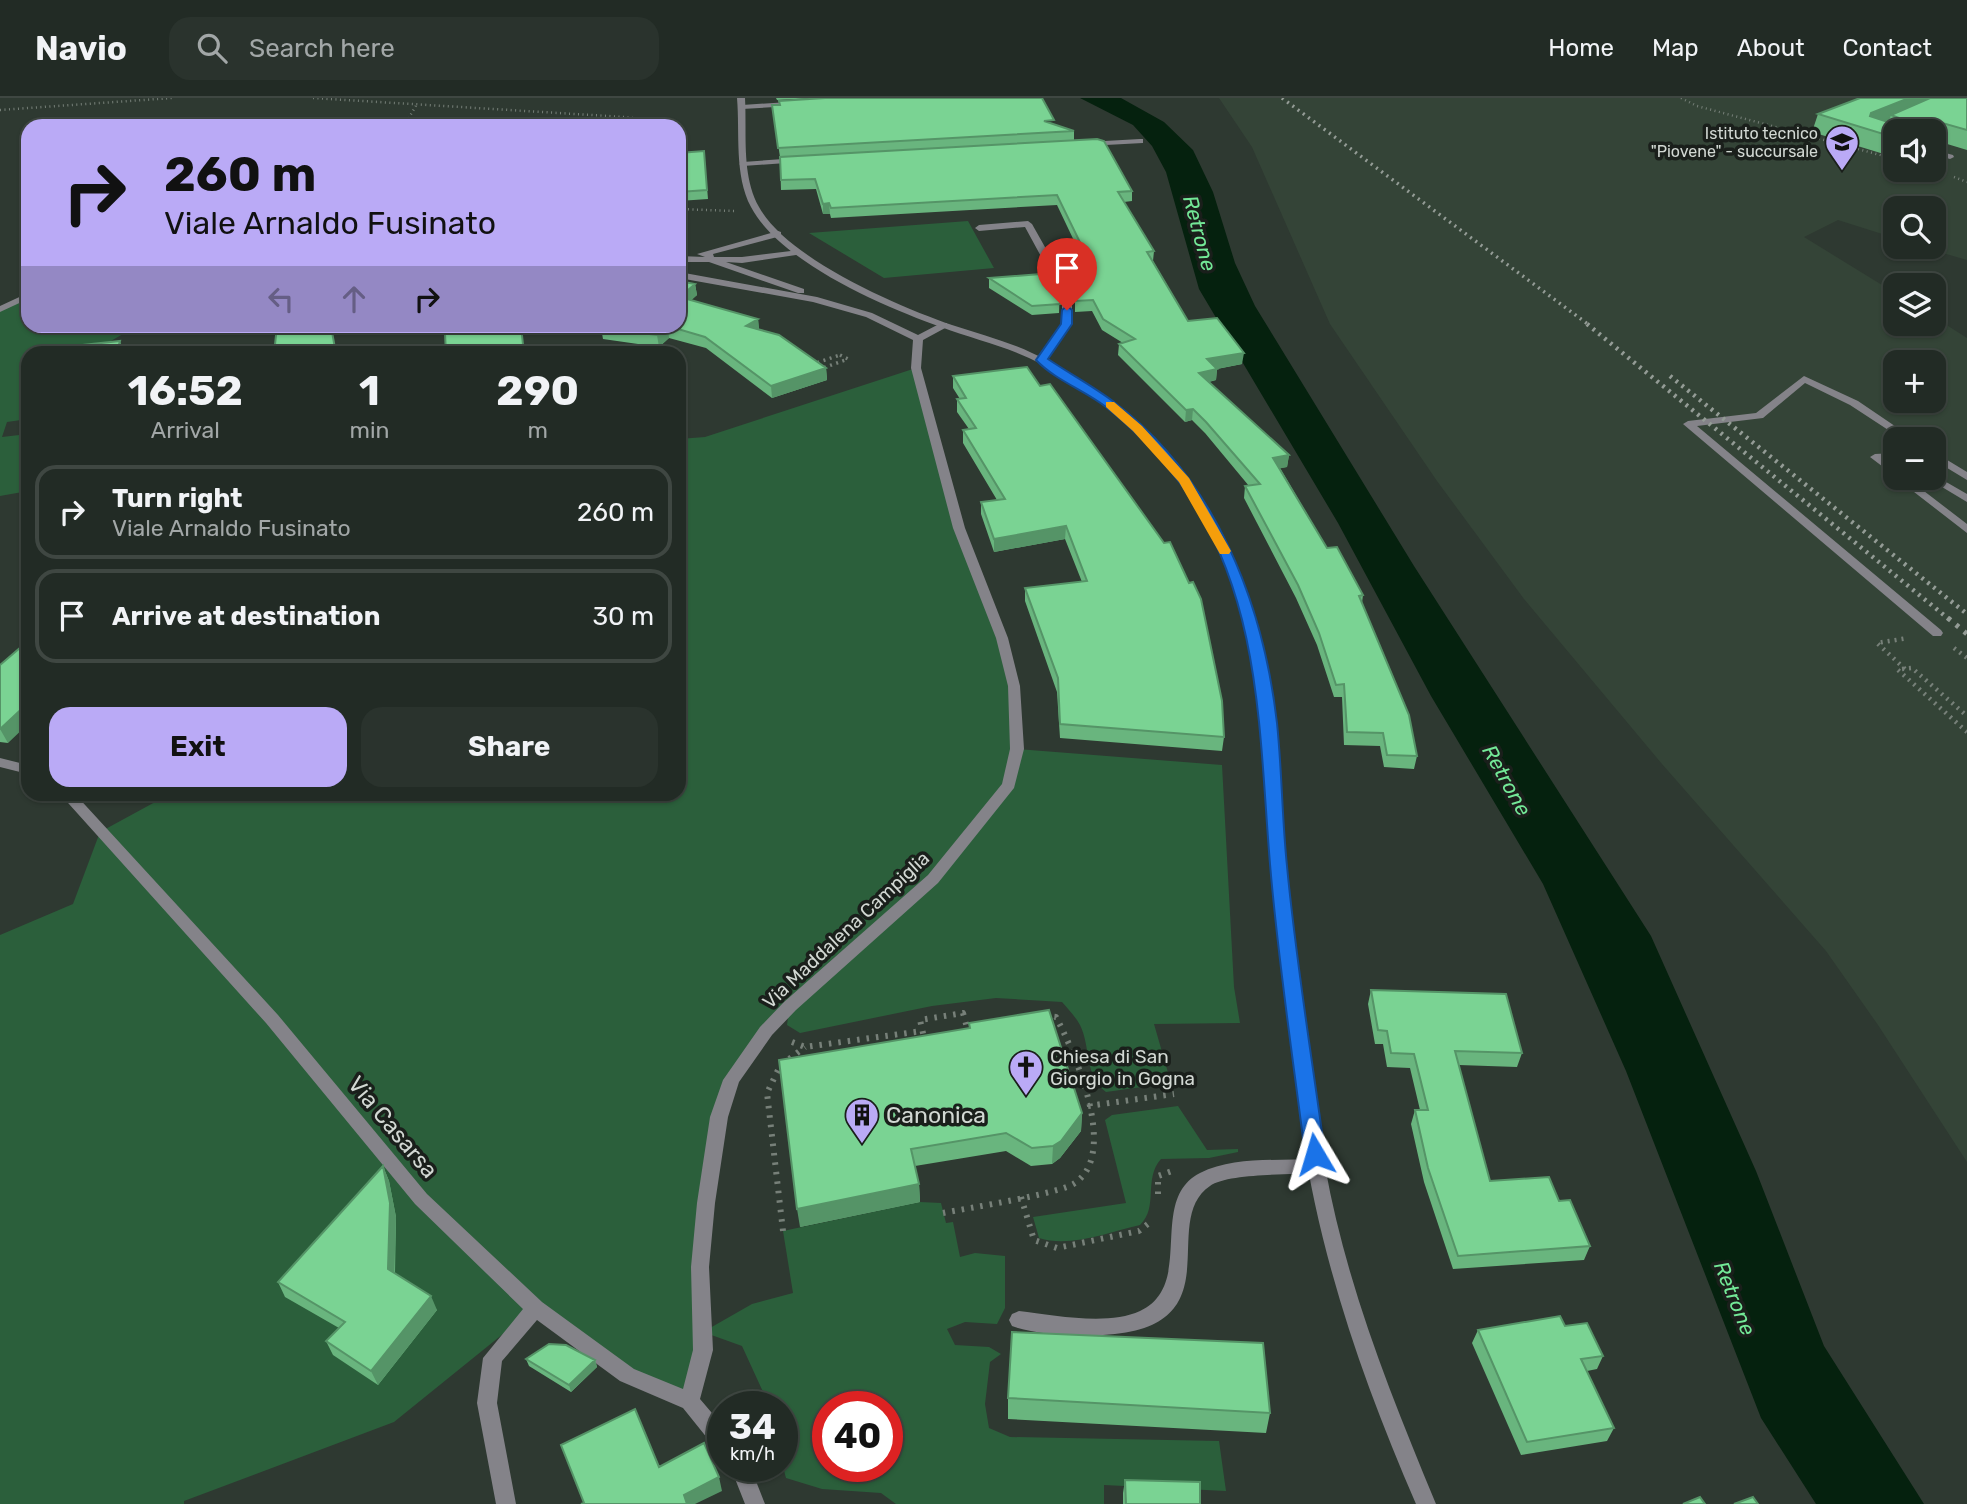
<!DOCTYPE html>
<html lang="en">
<head>
<meta charset="utf-8">
<style>
	body { margin:0; font-family:Rubik,sans-serif; background:#2a332d; color:#f1f3f6; height:100vh; display:flex; flex-direction:column; font-size:26px; white-space:nowrap }
	* { box-sizing:border-box; margin:0 }
	p { font-size:23px; color:#a2a7a7 }
	.icon { flex:none; width:38px; height:38px; fill:none; stroke:currentColor; stroke-width:2; stroke-linecap:round; stroke-linejoin:round }
	.map { position:relative; flex:1; overflow:hidden }
	.drawer { position:absolute; left:21px; top:248px; width:665px; height:455px; display:flex; flex-direction:column; background:#222b25; border-radius:21px; box-shadow:0 2px 5px #0004,0 0 0 2px #3f4742 }
	.drawer>* { flex:none }
	.top-card { position:absolute; left:21px; top:21px; width:665px; height:214px; border-radius:21px; box-shadow:0 2px 5px #0004,0 0 0 2px #3f4742; background:#baaaf6; color:#111; overflow:hidden }
	.fabs { position:absolute; left:1883px; top:21px; display:grid; gap:14px }
	.fabs a { display:grid; place-items:center; width:63px; height:63px; border-radius:14px; background:#222b25; box-shadow:0 2px 5px #0004,0 0 0 2px #3f4742; font-size:35px }
	.speed { position:absolute; left:707px; top:1293px; display:flex; gap:14px; font-size:35px; font-weight:700; text-align:center }
	.speed>* { display:grid; place-content:center; width:91px; height:91px; border-radius:50%; background:#222b25; box-shadow:0 2px 5px #0004,0 0 0 2px #3f4742; line-height:1 }
	.speed small { font-size:18px; font-weight:400 }
	.speed .limit { border:10px solid #d22; background:#fff; color:#111 }
	.pin { position:absolute; display:grid; place-items:center; width:60px; height:60px; color:#fff; margin:-72px -30px; border-radius:50% 50% 50% 0; rotate:-45deg; box-shadow:0 0 7px #0007 }
	.pin .icon { rotate:45deg }
	.me { position:absolute; width:77px; margin:-38px; rotate:353deg; stroke-linejoin:round; filter:drop-shadow(0 0 5px #0008) }
	.turn { display:flex; align-items:center; gap:24px; height:147px; padding:0 28px; font-size:32px }
	.turn .icon { width:91px; height:91px; stroke-width:2.5 }
	.turn b { display:block; font-size:49px; line-height:60px }
	.lanes { display:flex; align-items:center; height:66px; padding:0 28px; background:#0003; justify-content:center; gap:35px; direction:ltr }
	.lanes .off { opacity:.35 }
	.eta { display:flex; justify-content:space-evenly; align-items:center; height:119px; text-align:center }
	.eta b { font-size:42px; font-weight:700; line-height:49px }
	.primary-button { display:flex; gap:14px; margin-top:auto; padding:14px 28px }
	.primary-button a { flex:1; height:80px; border-radius:21px; background:#baaaf6; color:#111; font-size:28px; font-weight:700; line-height:80px; text-align:center }
	.primary-button a+a { background:#2a332d; color:#f1f3f6 }
	ul { padding:0; list-style:none }
	li { display:flex; align-items:center; gap:21px; height:94px; margin:0 14px 10px; padding:0 14px; border:4px solid #3f4742; border-radius:21px }
	li div { flex:1 }
	li b { display:block; font-size:26px }
	li em { font-style:normal }
	header { display:flex; align-items:center; gap:42px; box-sizing:border-box; height:98px; padding:0 35px; background:#222b25; border-bottom:2px solid #3f4742 }
	header strong { font-size:33px }
	nav { display:flex; gap:38px; margin-inline-start:auto; font-size:24px }
	.search { width:490px; height:63px; background:#2a332d; display:flex; align-items:center; gap:18px; box-sizing:border-box; padding:0 24px; border-radius:21px; color:#a2a7a7; font-size:26px }
	.map>svg:first-child { display:block }
	.built { fill:#344437; fill-rule:evenodd }
	.green { fill:#2b5f3b; fill-rule:evenodd }
	.water { fill:#05210e }
	.lines { fill:none; stroke-linecap:round; stroke-linejoin:round }
	.path-far3 { stroke:#778079; stroke-width:2.5; stroke-dasharray:1 3.5; stroke-linecap:butt }
	.path-far2 { stroke:#778079; stroke-width:3.5; stroke-dasharray:2 4.5; stroke-linecap:butt }
	.path-far1 { stroke:#778079; stroke-width:4.5; stroke-dasharray:2 5; stroke-linecap:butt }
	.path { stroke:#778079; stroke-width:6; stroke-dasharray:2.5 7; stroke-linecap:butt }
	.service { fill:#848389; fill-rule:evenodd }
	.minor { fill:#848389; fill-rule:evenodd }
	.tertiary { fill:#848389; fill-rule:evenodd }
	.rail-far2 { stroke:#949c96; stroke-width:3.5; stroke-dasharray:2 4.5; stroke-linecap:butt }
	.rail-far1 { stroke:#949c96; stroke-width:4.5; stroke-dasharray:2.5 5; stroke-linecap:butt }
	.rail { stroke:#949c96; stroke-width:5; stroke-dasharray:3.5 7; stroke-linecap:butt }
	.wall { fill:#69b57e }
	.shaded-wall { fill:#559467 }
	.building { fill:#7ad393; stroke:#559467; stroke-width:2 }
	.route { fill:#1a73e8; stroke:#114b97; stroke-width:2 }
	.slow { fill:#f59e0b }
	.labels { text-anchor:middle; dominant-baseline:central; stroke-width:7; stroke-linejoin:round; paint-order:stroke }
	.far-poi-label { font-size:16px; fill:#d2d8d3; stroke:#1a1f1b; text-anchor:end }
	.street-label { font-size:19px; fill:#d2d8d3; stroke:#1a1f1b }
	.poi-label { font-size:19px; fill:#d2d8d3; stroke:#1a1f1b; text-anchor:start }
	.water-label { font-size:21px; font-style:italic; fill:#73e897; stroke:#1a1f1b }
	.near-poi-label { font-size:23px; fill:#d2d8d3; stroke:#1a1f1b; text-anchor:start }
	.near-street-label { font-size:23px; fill:#d2d8d3; stroke:#1a1f1b }
</style>
</head>
<body>
<header>
<strong>Navio</strong>
<div class="search"><svg class="icon" aria-label="search" viewBox="0 0 24 24"><circle cx="10" cy="10" r="6"/><path d="M15 15l6 6"/></svg>Search here</div>
<nav><a>Home</a><a>Map</a><a>About</a><a>Contact</a></nav>
</header>
<div class="map">
<svg width="1967" height="1406" viewBox="0 0 1967 1406">
	<rect width="100%" height="100%" fill="#2e3931"/>
	<path class="built" d="M1219,0H1967V162L1922,149H1934V110H1895V140L1838,122L1804,139L1895,195V226H1934V219L1967,240V1064L1878,927L1826,853L1662,666L1524,501L1437,383L1330,226L1252,49ZM1895,33H1934V72H1895ZM1895,264H1934V303H1895ZM1895,341H1934V380H1895Z"/>
	<path class="green" d="M968,123L994,170L884,180L809,135Z
		M28,200V228H137L102,248L28,256V321L7,324L2,339L28,336V393L0,398V211Z
		M916,270L953,403L1002,540L1017,651L1222,667L1234,889L1240,925L1154,926L1171,985L1106,994C1084,978 1091,949 1080,927C1075,918 1068,911 1062,904L996,900L932,908L800,935L787,927L789,912L766,933L719,1019L703,1234L752,1206L793,1195L783,1133L920,1104L941,1105L946,1125L953,1124L960,1159L975,1155L1005,1158V1210L997,1226L965,1224L947,1231L955,1247L989,1249L1001,1256L990,1264L985,1306L989,1330L1010,1339L1219,1343L1226,1393L1104,1387V1406H896L881,1395L822,1391L786,1380L782,1365V1309H770L742,1248L703,1234L690,1303L627,1277L535,1210L394,1324L184,1403V1406H0V837L73,806L100,734L168,697L679,696V341L705,339ZM828,1309H887V1368H828Z
		M1178,1008L1207,1052L1238,1051V1054L1209,1060L1161,1061C1143,1081 1159,1109 1140,1127C1109,1134 1070,1150 1039,1140L1033,1119L1126,1105L1105,1022L1112,1017Z"/>
	<path class="water" d="M1080,0H1121L1164,24L1193,52L1213,94L1235,165L1255,208L1414,468L1651,838L1756,1073L1824,1248L1924,1406H1816L1761,1320L1626,973L1543,786L1431,598L1338,425L1199,191L1166,74L1152,48L1133,27Z"/>
	<g class="lines">
		<path class="path-far3" d="M313,0L624,19L660,23L669,28
			M1681,0L1697,8L1895,61
			M0,12L172,0
			M404,28L417,6
			M1954,79L1967,84
			M679,111L734,113"/>
		<path class="path-far2" d="M840,257L848,261L823,270L816,265Z"/>
		<path class="path-far1" d="M1954,550L1967,560
			M1902,571L1912,570L1967,618
			M1905,571L1877,545L1908,540
			M1898,572L1967,634"/>
		<path class="path" d="M963,915L969,937L925,944L920,922Z
			M792,944L805,949L922,933
			M1088,1008L1174,996
			M1158,1096V1078L1172,1073
			M1021,1099L1034,1142L1057,1150L1139,1133L1153,1122
			M943,1115C968,1110 1059,1096 1075,1085C1119,1055 1075,955 1056,919L1047,918
			M783,1133L767,995L780,968L805,949"/>
		<path class="service" d="M1934,52L1953,57L1954,59L1950,61L1934,56Z
			M1804,278L1858,303L1914,341H1902L1850,307L1805,285L1763,320L1697,328L1941,532L1943,535L1941,538H1933L1683,326L1688,323L1756,315Z
			M1934,354L1967,374V382L1934,362Z
			M1895,355V361L1885,362L1895,370V378L1870,359L1875,356Z
			M1934,377L1967,396V404L1927,380H1934Z
			M1896,380H1907L1967,426V435Z"/>
		<path class="minor" d="M789,4H792V8L742,11L738,9L742,7Z
			M1140,41H1143V45L1087,48L1083,46L1087,44Z
			M797,60H800V64L743,68L739,66L743,64Z
			M1028,123L1032,126L1072,197V226L1044,264L1041,265L1036,262L1062,226V197L1025,129L979,133L975,130L979,127Z
			M778,133L781,134V138L713,156L714,159H742L799,152L800,154L796,157L742,165L726,164L804,191V195H798L709,164H679V158L705,159L697,156Z
			M679,174L817,199L872,215L918,237L941,225H947V229L923,242L921,270L965,430L1008,540L1020,588L1024,651L1014,690L938,785L796,912L772,937L739,984L728,1019L715,1105L709,1169L713,1252L700,1301L723,1328V1354L716,1351L683,1310L620,1283L537,1222L502,1263L497,1305L516,1406H496L477,1305L483,1260L523,1211L415,1106L266,925L60,696H75L278,917L427,1096L542,1204L634,1271L683,1291L693,1252L691,1169L697,1105L710,1019L723,982L760,929L784,904L928,777L1002,686L1010,651L1008,588L996,540L953,430L911,270L913,242L866,219L813,204L679,180Z
			M28,195V201L0,214V208Z
			M0,660L28,667V676L0,669Z
			M1316,1061L1322,1063L1325,1068L1322,1073L1316,1075C1292,1077 1228,1075 1210,1088C1157,1124 1237,1230 1103,1237C1078,1238 1036,1237 1012,1228L1009,1222L1012,1216L1019,1213C1053,1217 1108,1228 1140,1213C1196,1187 1147,1102 1200,1075C1234,1058 1280,1063 1316,1061Z
			M730,1368H750L765,1406H745Z"/>
		<path class="tertiary" d="M737,0H745C747,35 741,77 759,109C788,161 897,208 952,227C979,236 1007,243 1032,255C1098,285 1159,336 1199,396C1240,458 1263,530 1273,603C1280,656 1280,710 1286,764C1296,865 1307,967 1325,1068C1346,1186 1390,1295 1436,1406H1416C1364,1286 1321,1164 1302,1034C1290,945 1279,854 1271,764C1259,632 1266,514 1188,397C1150,339 1092,290 1029,260C1001,247 970,240 941,229C884,209 780,164 751,109C734,77 740,35 737,0Z"/>
		<path class="rail-far2" d="M1282,0L1589,227"/>
		<path class="rail-far1" d="M1587,226L1950,522
			M1670,278L1967,516"/>
		<path class="rail" d="M1948,520L1967,536"/>
	</g>
	<path class="wall" d="M776,0H815L777,2Z
		M1967,0V52L1934,42V33H1895V53L1887,57L1812,34L1818,16Z
		M779,3L1054,26L1074,33V42L1132,93V103L1124,104L1154,153L1153,163L1188,223L1242,266L1217,271L1216,282L1209,284L1289,357L1287,369L1280,370L1327,450L1363,497L1362,505L1417,658L1414,671L1384,669L1380,648L1344,647L1342,599H1334L1317,547L1296,500L1244,400L1245,388H1249L1205,335L1192,322L1185,324L1118,257L1119,246L1123,245L1102,232L1092,213L1075,214V197L1067,183L1068,173L1087,170L1057,107L831,120L830,116H823L816,91L781,92L780,59L772,7H779Z
		M704,53L708,101L679,103V55Z
		M989,180L1060,188L1059,215L1032,217L989,190Z
		M695,186L697,197L691,202L758,221L759,232L826,270L827,282L772,300L706,250L669,240L659,249L603,241L601,230Z
		M953,278L1224,639L1222,653L1060,640L1057,594L1025,503V490L1082,484L1065,441L994,454L981,416V404L997,402L963,345V332L969,331L957,314V301H960L953,290Z
		M0,567L8,645L0,644Z
		M1371,892L1522,955L1517,969L1459,967L1490,1083L1559,1103L1590,1148L1584,1162L1453,1171L1424,1084L1411,1026L1415,1012H1420L1410,970L1387,969L1383,946H1375L1368,906Z
		M969,925L1082,1015L1081,1033L1060,1060L1052,1066L1031,1068L1006,1053L915,1068L919,1086L920,1104L800,1129L969,930Z
		M383,1068L389,1083L396,1119L395,1175L437,1212L378,1287L333,1257L326,1243L339,1230L285,1199L278,1184Z
		M1565,1228L1603,1258L1597,1271L1587,1273L1614,1330L1607,1343L1521,1357L1472,1245L1478,1232Z
		M526,1261L595,1262L597,1269L571,1294L529,1268Z
		M1008,1300L1270,1315L1266,1335L1008,1321Z
		M1125,1382L1200,1406H1123V1395Z"/>
	<path class="shaded-wall" d="M1909,0H1945L1891,17L1889,23L1869,31L1866,30L1871,15Z
		M1939,24L1934,38V33H1919Z
		M1895,38V53L1887,57L1893,39Z
		M829,105L830,116H823V106Z
		M695,186L697,197L682,211L680,199Z
		M758,221L759,232L746,228Z
		M668,228L669,240L659,249L657,237Z
		M120,243L124,253L123,256H116Z
		M1244,255L1242,266L1206,273L1207,261Z
		M826,270L827,282L772,300L771,288Z
		M1217,271L1216,282L1198,286L1199,275Z
		M1193,311L1192,322L1185,324L1186,312Z
		M1289,357L1287,369L1272,372L1273,360Z
		M1066,428L1065,441L994,454V441Z
		M28,605V626L8,645L0,631Z
		M1082,1015L1081,1033L1060,1060L1052,1066L1053,1048Z
		M383,1068L389,1083L396,1119L394,1185L388,1171Z
		M919,1086L920,1104L800,1129L797,1111Z
		M431,1198L437,1212L378,1287L371,1273Z
		M595,1262L597,1269L571,1294L569,1287Z
		M719,1379L722,1393L695,1406H686L684,1397Z"/>
	<path class="building" d="M825,0H1042L1054,22L1044,23L1074,33L778,50L772,7H780L779,3Z
		M1860,0H1909L1871,15L1870,18L1903,29L1904,22L1891,17L1930,0H1967V32L1939,24L1919,33L1909,32L1906,33H1895V38L1893,39L1818,16Z
		M1097,41L1104,43L1132,93L1118,94L1154,153L1147,154L1188,223L1217,220L1244,255L1207,261L1217,271L1199,275L1289,357L1273,360L1327,450L1337,449L1363,497L1359,498L1409,617L1417,658L1387,657L1383,635L1347,634L1344,586L1336,587L1319,535L1298,487L1245,388L1260,386L1206,324L1193,311L1186,312L1119,246L1135,241L1103,221L1093,202L1075,203V186L1068,173L1092,169L1057,97L831,110L829,105L823,106L815,81L781,82L780,59Z
		M704,53L707,92L679,94V55Z
		M1053,175L1060,188V206L1032,208L989,180Z
		M679,183L695,186L680,199L758,221L746,228L779,237L826,270L771,288L705,239L668,228L657,237L601,230L604,228H679Z
		M277,228H331L336,256H274Z
		M513,228H521L524,256H446L445,235Z
		M120,243L116,256H44L46,251Z
		M1027,269L1040,288L1050,286L1164,445L1170,444L1189,485L1193,484L1201,501L1222,603L1224,639L1060,626L1058,580L1025,490L1087,483L1066,428L994,441L981,404L1005,401L963,332L976,330L957,301L966,300L953,278Z
		M28,543V605L0,631V567Z
		M1371,892L1506,896L1522,955L1455,953L1490,1083L1549,1079L1559,1103L1570,1102L1590,1148L1458,1158L1428,1070L1415,1012H1428L1414,956L1391,955L1387,933L1378,932Z
		M1049,912L1082,1015L1061,1043L1053,1048L1032,1050L1006,1035L911,1051L919,1086L797,1111L779,962L970,930L969,925Z
		M383,1068L390,1105L388,1171L431,1198L371,1273L326,1243L345,1224L278,1184Z
		M1560,1218L1565,1228L1587,1225L1603,1258L1581,1261L1614,1330L1527,1344L1478,1232Z
		M1012,1234L1263,1245L1270,1315L1008,1300Z
		M549,1246L566,1247L595,1262L569,1287L526,1261Z
		M635,1311L659,1369L704,1345L719,1379L684,1397L687,1406H581L584,1405L561,1347Z
		M1125,1382L1200,1384V1406H1126Z
		M1700,1399L1705,1406H1683Z
		M1753,1399L1758,1406H1734Z"/>
	<path class="route" d="M1067,208L1072,212V226L1048,261C1070,276 1093,288 1114,304C1215,380 1263,504 1277,625C1282,673 1282,720 1287,768C1296,864 1312,960 1325,1056L1322,1062H1308L1305,1056C1293,960 1278,863 1270,766C1259,636 1262,496 1180,385C1159,358 1133,330 1106,309C1084,292 1055,282 1036,262L1061,226L1062,212Z"/>
	<path class="slow" d="M1106,304H1114L1142,328L1189,380L1231,453L1229,456H1220L1179,384L1133,333L1106,309Z"/>
	<defs>
		<g id="school-pin" transform="scale(1.75)"><path d="M0 17L-7.5 6A9.5 9.5 0 1 1 7.5 6Z" fill="#baaaf6" stroke="#1a1f1b"/><path d="M0-5L7-2L0 1L-7-2ZM-4 1L0 2.5L4 1V4Q0 6-4 4Z" fill="#111"/></g>
		<g id="church-pin" transform="scale(1.75)"><path d="M0 17L-7.5 6A9.5 9.5 0 1 1 7.5 6Z" fill="#baaaf6" stroke="#1a1f1b"/><path d="M-1.2-6h2.4v3.5h3.3v2.4h-3.3V6h-2.4V-.1h-3.3v-2.4h3.3Z" fill="#111"/></g>
		<g id="building-pin" transform="scale(1.75)"><path d="M0 17L-7.5 6A9.5 9.5 0 1 1 7.5 6Z" fill="#baaaf6" stroke="#1a1f1b"/><path d="M-4-6H4V6H1V3H-1V6H-4ZM-2.5-4.3h1.7v1.8h-1.7ZM.8-4.3h1.7v1.8H.8ZM-2.5-1h1.7V.8h-1.7ZM.8-1h1.7V.8H.8Z" fill="#111"/></g>
	</defs>
	<g fill-rule="evenodd">
		<use href="#school-pin" x="1842" y="44"/>
		<use href="#church-pin" x="1026" y="969"/>
		<use href="#building-pin" x="862" y="1017"/>
	</g>
	<g class="labels">
		<g class="far-poi-label">
			<text x="1818" y="35">Istituto tecnico<tspan x="1818" dy="18">"Piovene" - succursale</tspan></text>
		</g>
		<g class="street-label">
			<text transform="translate(846 832) rotate(-43)">Via Maddalena Campiglia</text>
		</g>
		<g class="poi-label">
			<text x="1050" y="958">Chiesa di San<tspan x="1050" dy="22">Giorgio in Gogna</tspan></text>
		</g>
		<g class="water-label">
			<text transform="translate(1200 135) rotate(75)">Retrone</text>
			<text transform="translate(1507 682) rotate(61)">Retrone</text>
			<text transform="translate(1735 1200) rotate(68)">Retrone</text>
		</g>
		<g class="near-poi-label">
			<text x="886" y="1017">Canonica</text>
		</g>
		<g class="near-street-label">
			<text transform="translate(393 1029) rotate(50)">Via Casarsa</text>
		</g>
	</g>
</svg>
<div class="fabs">
<a><svg class="icon" aria-label="sound" viewBox="0 0 24 24"><path d="M4 9h4l5-4v14l-5-4H4zM17 9q2 3 0 6"/></svg></a>
<a><svg class="icon" aria-label="search" viewBox="0 0 24 24"><circle cx="10" cy="10" r="6"/><path d="M15 15l6 6"/></svg></a>
<a><svg class="icon" aria-label="layers" viewBox="0 0 24 24"><path d="M12 4l9 5-9 5-9-5zM3 14l9 5 9-5"/></svg></a>
<a>+</a>
<a>−</a>
</div>
<div class="speed"><div>34<small>km/h</small></div><div class="limit">40</div></div>
<div class="pin" style="left:1067px;top:212px;background:#d93025"><svg class="icon" aria-label="arrive" viewBox="0 0 24 24"><path d="M6 21V4h12l-3 4 3 4H6"/></svg></div>
<svg class="me" style="left:1315px;top:1056px" viewBox="-20 -20 40 40"><path d="M0-17L14 15 0 8-14 15z" fill="#1a73e8" stroke="#fff" stroke-width="4"/></svg>
<div class="top-card">
<div class="turn"><svg class="icon" aria-label="right" viewBox="0 0 24 24"><path d="M7 20v-9h11M14 6l5 5-5 5"/></svg><div><b>260 m</b>Viale Arnaldo Fusinato</div></div>
<div class="lanes"><svg class="icon off" aria-label="left" viewBox="0 0 24 24"><path d="M17 20v-9H6M10 6l-5 5 5 5"/></svg><svg class="icon off" aria-label="ahead" viewBox="0 0 24 24"><path d="M12 20V5M6 11l6-6 6 6"/></svg><svg class="icon" aria-label="right" viewBox="0 0 24 24"><path d="M7 20v-9h11M14 6l5 5-5 5"/></svg></div>
</div>
<section class="drawer">
<div class="eta">
<div><b>16:52</b><p>Arrival</p></div>
<div><b>1</b><p>min</p></div>
<div><b>290</b><p>m</p></div>
</div>
<ul>
<li><svg class="icon" aria-label="right" viewBox="0 0 24 24"><path d="M7 20v-9h11M14 6l5 5-5 5"/></svg><div><b>Turn right</b><p>Viale Arnaldo Fusinato</p></div><em>260 m</em></li>
<li><svg class="icon" aria-label="arrive" viewBox="0 0 24 24"><path d="M6 21V4h12l-3 4 3 4H6"/></svg><div><b>Arrive at destination</b></div><em>30 m</em></li>
</ul>
<div class="primary-button"><a>Exit</a><a>Share</a></div>
</section>
</div>
</body>
</html>
